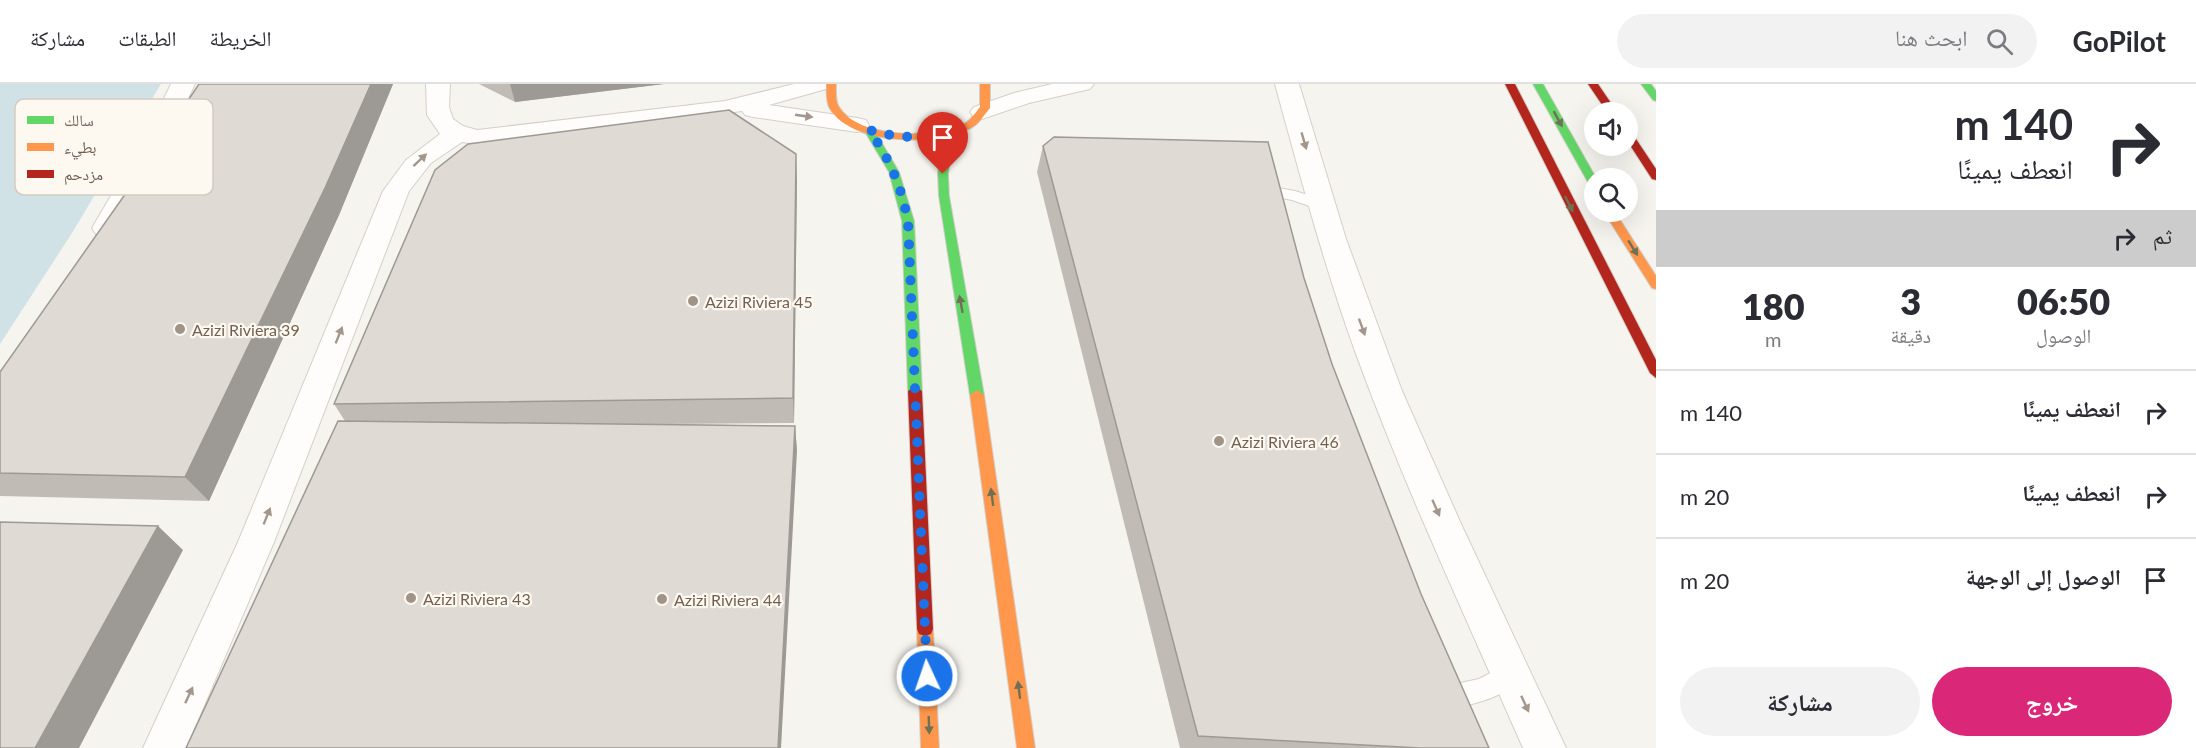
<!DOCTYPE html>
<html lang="ar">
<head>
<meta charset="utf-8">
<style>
	body { margin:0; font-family:Lato,"Noto Naskh Arabic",sans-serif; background:#f2f2f3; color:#2b2b33; direction:rtl; height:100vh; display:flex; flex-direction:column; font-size:22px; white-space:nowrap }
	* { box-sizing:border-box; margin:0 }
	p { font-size:20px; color:#7c7c81 }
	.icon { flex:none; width:33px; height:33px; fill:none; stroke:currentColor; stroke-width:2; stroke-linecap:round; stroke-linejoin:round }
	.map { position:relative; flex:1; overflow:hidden; direction:ltr }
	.details { display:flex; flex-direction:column; background:#fff; width:540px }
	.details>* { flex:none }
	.top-card { background:#fff; color:#2b2b33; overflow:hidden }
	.fabs { position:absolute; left:1584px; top:18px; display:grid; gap:12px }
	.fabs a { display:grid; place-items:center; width:54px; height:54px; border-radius:50%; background:#fff; box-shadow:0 6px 24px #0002; font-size:30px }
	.pin { position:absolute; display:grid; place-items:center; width:51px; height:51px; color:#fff; margin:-62px -26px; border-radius:50% 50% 50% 0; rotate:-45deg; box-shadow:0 0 6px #0007 }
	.pin .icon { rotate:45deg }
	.me { position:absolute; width:66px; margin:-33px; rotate:357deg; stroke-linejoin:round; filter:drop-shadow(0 0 4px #0008) }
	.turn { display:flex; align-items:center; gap:21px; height:126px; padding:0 24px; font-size:27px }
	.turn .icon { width:78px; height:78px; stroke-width:2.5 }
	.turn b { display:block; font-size:42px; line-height:51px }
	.then { display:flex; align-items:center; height:57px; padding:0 24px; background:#0003; gap:12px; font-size:22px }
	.eta { display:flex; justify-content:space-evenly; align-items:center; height:102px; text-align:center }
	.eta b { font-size:36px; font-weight:800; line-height:42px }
	.primary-button { display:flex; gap:12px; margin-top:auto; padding:12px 24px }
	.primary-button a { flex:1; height:69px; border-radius:36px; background:#db2777; color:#fff; font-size:24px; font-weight:800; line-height:69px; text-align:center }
	.primary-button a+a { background:#f2f2f3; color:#2b2b33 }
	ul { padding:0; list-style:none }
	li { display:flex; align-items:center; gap:18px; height:84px; padding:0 24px; border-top:2px solid #e1e1e2 }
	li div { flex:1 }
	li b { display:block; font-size:22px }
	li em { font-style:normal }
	header { display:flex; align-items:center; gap:36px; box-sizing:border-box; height:84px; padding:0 30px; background:#fff; border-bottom:2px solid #e1e1e2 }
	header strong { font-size:28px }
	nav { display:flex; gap:33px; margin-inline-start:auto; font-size:21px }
	.search { width:420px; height:54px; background:#f2f2f3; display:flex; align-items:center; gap:15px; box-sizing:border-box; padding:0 21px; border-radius:33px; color:#7c7c81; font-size:22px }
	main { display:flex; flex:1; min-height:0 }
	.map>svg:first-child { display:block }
	.water { fill:#d1e2e6 }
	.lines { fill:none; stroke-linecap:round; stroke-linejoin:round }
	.lane-casing { stroke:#d4d0c9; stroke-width:2 }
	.street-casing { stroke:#d4d0c9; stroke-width:2 }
	.fast-casing { stroke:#d4d0c9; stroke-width:2 }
	.slow-casing { stroke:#d4d0c9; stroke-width:2 }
	.jam-casing { stroke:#d4d0c9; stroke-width:2 }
	.lane { fill:#fefdfc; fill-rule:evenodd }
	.street { fill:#fefdfc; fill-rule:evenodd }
	.fast { fill:#63d668; fill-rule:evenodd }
	.slow { fill:#ff974d; fill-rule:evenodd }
	.jam { fill:#b3261e; fill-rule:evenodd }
	.wall { fill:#c1bbb6 }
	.shaded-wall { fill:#9d9994 }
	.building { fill:#e0dad4; stroke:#9d9994; stroke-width:1.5 }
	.oneway { fill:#a3968d }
	.oneway2 { fill:#707154 }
	.route { stroke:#1a73e8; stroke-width:10; stroke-dasharray:0 18 }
	.poi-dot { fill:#a09388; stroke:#fdf9f1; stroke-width:2 }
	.labels { text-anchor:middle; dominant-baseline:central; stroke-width:4.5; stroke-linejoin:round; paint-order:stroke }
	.poi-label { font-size:16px; fill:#725f51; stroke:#fdf9f1; text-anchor:start }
	.key { fill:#fdf9f1; stroke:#d3cbc1; stroke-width:1.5 }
	.key-label { font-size:16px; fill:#725f51 }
</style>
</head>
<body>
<header>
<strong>GoPilot</strong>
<div class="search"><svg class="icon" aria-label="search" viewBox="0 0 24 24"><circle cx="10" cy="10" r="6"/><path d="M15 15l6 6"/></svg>ابحث هنا</div>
<nav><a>الخريطة</a><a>الطبقات</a><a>مشاركة</a></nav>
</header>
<main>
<section class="details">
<div class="top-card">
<div class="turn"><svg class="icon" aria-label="right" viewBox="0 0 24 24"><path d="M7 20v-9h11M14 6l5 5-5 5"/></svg><div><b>140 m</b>انعطف يمينًا</div></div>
<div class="then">ثم<svg class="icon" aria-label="right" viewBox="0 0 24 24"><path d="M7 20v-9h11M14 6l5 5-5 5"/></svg></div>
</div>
<div class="eta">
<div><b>06:50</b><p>الوصول</p></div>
<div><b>3</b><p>دقيقة</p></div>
<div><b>180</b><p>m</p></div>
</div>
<ul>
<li><svg class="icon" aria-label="right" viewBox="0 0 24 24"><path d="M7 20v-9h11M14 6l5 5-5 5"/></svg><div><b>انعطف يمينًا</b></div><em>140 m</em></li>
<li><svg class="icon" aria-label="right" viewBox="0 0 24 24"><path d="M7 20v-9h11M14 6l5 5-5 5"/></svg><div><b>انعطف يمينًا</b></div><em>20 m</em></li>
<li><svg class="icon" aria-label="arrive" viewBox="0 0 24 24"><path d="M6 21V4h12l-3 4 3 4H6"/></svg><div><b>الوصول إلى الوجهة</b></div><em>20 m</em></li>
</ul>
<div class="primary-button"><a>خروج</a><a>مشاركة</a></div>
</section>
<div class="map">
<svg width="1656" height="664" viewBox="0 0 1656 664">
	<rect width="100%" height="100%" fill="#f6f4ee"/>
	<path class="water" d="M0,0H161L72,149L0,260Z"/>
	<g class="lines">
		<g class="lane-casing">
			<path id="lane" d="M1261,101L1295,107L1327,117L1329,121L1321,126L1292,116L1256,109L1253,106Z
				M1511,578L1519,582L1523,590C1514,612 1454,630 1432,621L1429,613L1432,605L1479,595Z"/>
		</g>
		<g class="street-casing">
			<path id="street" d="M171,0H195L166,59L116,150L106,153L96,150L92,144L142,59Z
				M426,0H450L449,23L453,35L463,42L477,46L725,17L794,0H830L826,5L769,21L857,34L866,36L869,41L866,46L857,48L753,33L745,31L742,27L477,60L462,58L431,79L409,107L274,458L186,664H143L238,458L383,107L406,76L440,50L427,31Z
				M1052,0H1094L1090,5L1029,19L982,35L974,33L970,28L974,23L1014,9Z
				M1275,0H1299L1346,155L1402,307L1462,442L1566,664H1523C1466,534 1405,404 1356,270C1324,182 1300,91 1275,0Z"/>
		</g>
		<g class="fast-casing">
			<path id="fast" d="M1533,0H1543L1596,94H1594V103L1589,100Z
				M1641,0H1651L1656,7V17L1653,16Z
				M869,43L874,46L899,88L914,137L922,307L915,312L908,307L902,137L889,88L864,46Z
				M948,46L953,49L948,90L949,112L984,311L977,316L970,311L939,112L938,90L943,49Z"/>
		</g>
		<g class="slow-casing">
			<path id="slow" d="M826,0H836C836,7 835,17 839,23C859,55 934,55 964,40C971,36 975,29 980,23V0H990V24C984,31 979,40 971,44C937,62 849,62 829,23C826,16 827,7 826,0Z
				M1604,128H1615L1656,192V205L1652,204Z
				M977,306L984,311L1035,664H1017L970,311Z
				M925,538L931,540L933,545L939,664H921L917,545L919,540Z"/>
		</g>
		<g class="jam-casing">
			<path id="jam" d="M1505,0H1515L1656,276V294L1650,289Z
				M1588,0H1598L1617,28H1607Z
				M1628,48L1632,49L1656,85V96L1652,95L1628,58Z
				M915,302L922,307L933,545L931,550L925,552L919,550L917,545L908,307Z"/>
		</g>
		<use href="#lane" class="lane"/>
		<use href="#street" class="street"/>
		<use href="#fast" class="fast"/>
		<use href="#slow" class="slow"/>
		<use href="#jam" class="jam"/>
	</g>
	<path class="wall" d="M199,0H393L339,131L209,417L0,412V288L126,109Z
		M479,0H664L515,18Z
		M1043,62L1304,194L1332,280L1421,510L1489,664H1180L1037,88Z
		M797,96L794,339L665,340L795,342L797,367L345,337L334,320Z"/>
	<path class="shaded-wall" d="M371,0H393L339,131L209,417L185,393Z
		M510,0H664L515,18Z
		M796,70L797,96L794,339L793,314Z
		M795,342L797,367L781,664H778Z
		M158,442L183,466L79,664H35Z"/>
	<path class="building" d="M199,0H371L325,104L185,393L0,389V288L126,109Z
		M729,26L796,70L793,314L334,320L435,86L468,60Z
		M1054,53L1268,58L1304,194L1332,280L1421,510L1489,664H1420L1198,652L1043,62Z
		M338,337L795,342L778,664H186Z
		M0,438L158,442L35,664H0Z"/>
	<defs><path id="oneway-solid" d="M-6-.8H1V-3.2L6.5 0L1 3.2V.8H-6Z" transform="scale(1.5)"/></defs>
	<g class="oneway">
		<use href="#oneway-solid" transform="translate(804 32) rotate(8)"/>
		<use href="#oneway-solid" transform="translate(1304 57) rotate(74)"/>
		<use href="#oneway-solid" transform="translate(420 76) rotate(-43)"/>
		<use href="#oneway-solid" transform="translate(1362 243) rotate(70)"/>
		<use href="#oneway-solid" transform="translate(339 251) rotate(-68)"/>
		<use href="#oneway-solid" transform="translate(1436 424) rotate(66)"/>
		<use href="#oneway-solid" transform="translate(267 432) rotate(-68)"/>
		<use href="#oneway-solid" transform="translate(189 611) rotate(-65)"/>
		<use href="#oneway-solid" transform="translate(1525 620) rotate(65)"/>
	</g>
	<g class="oneway2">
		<use href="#oneway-solid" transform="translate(1558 35) rotate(61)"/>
		<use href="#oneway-solid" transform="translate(1569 120) rotate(63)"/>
		<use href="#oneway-solid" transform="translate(1633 164) rotate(58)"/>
		<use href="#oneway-solid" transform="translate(961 220) rotate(-100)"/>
		<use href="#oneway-solid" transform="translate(992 413) rotate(-98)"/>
		<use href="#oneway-solid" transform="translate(1019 606) rotate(-97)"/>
		<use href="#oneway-solid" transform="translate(929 641) rotate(88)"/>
	</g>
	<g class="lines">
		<path class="route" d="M927,592L908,137C901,102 890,75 869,46C896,54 921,55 948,49L943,90"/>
	</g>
	<g class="poi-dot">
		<circle cx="693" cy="217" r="6"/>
		<circle cx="180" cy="245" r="6"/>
		<circle cx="1219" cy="357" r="6"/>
		<circle cx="411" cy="514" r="6"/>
		<circle cx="662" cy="515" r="6"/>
	</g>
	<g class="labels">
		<g class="poi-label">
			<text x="705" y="217">Azizi Riviera 45</text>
			<text x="192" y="245">Azizi Riviera 39</text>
			<text x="1231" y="357">Azizi Riviera 46</text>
			<text x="423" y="514">Azizi Riviera 43</text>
			<text x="674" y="515">Azizi Riviera 44</text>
		</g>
	</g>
	<rect x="15" y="15" width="198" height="96" rx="9" class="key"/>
	<rect x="27" y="32" width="27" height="8" fill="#63d668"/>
	<rect x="27" y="59" width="27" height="8" fill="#ff974d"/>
	<rect x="27" y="86" width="27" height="8" fill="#b3261e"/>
	<g class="key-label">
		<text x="64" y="42">سالك</text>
		<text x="64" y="69">بطيء</text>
		<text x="64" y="96">مزدحم</text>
	</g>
</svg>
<div class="fabs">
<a><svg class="icon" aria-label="sound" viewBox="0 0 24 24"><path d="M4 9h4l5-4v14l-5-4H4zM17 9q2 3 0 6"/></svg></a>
<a><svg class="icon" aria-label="search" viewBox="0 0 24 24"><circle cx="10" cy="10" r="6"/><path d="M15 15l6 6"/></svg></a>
</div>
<div class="pin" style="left:943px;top:90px;background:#d93025"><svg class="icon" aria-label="arrive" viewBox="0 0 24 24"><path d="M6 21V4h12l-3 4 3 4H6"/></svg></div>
<svg class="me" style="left:927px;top:592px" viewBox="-20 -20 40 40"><circle r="17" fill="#1a73e8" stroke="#fff" stroke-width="3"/><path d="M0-11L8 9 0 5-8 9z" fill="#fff"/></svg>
</div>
</main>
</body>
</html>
